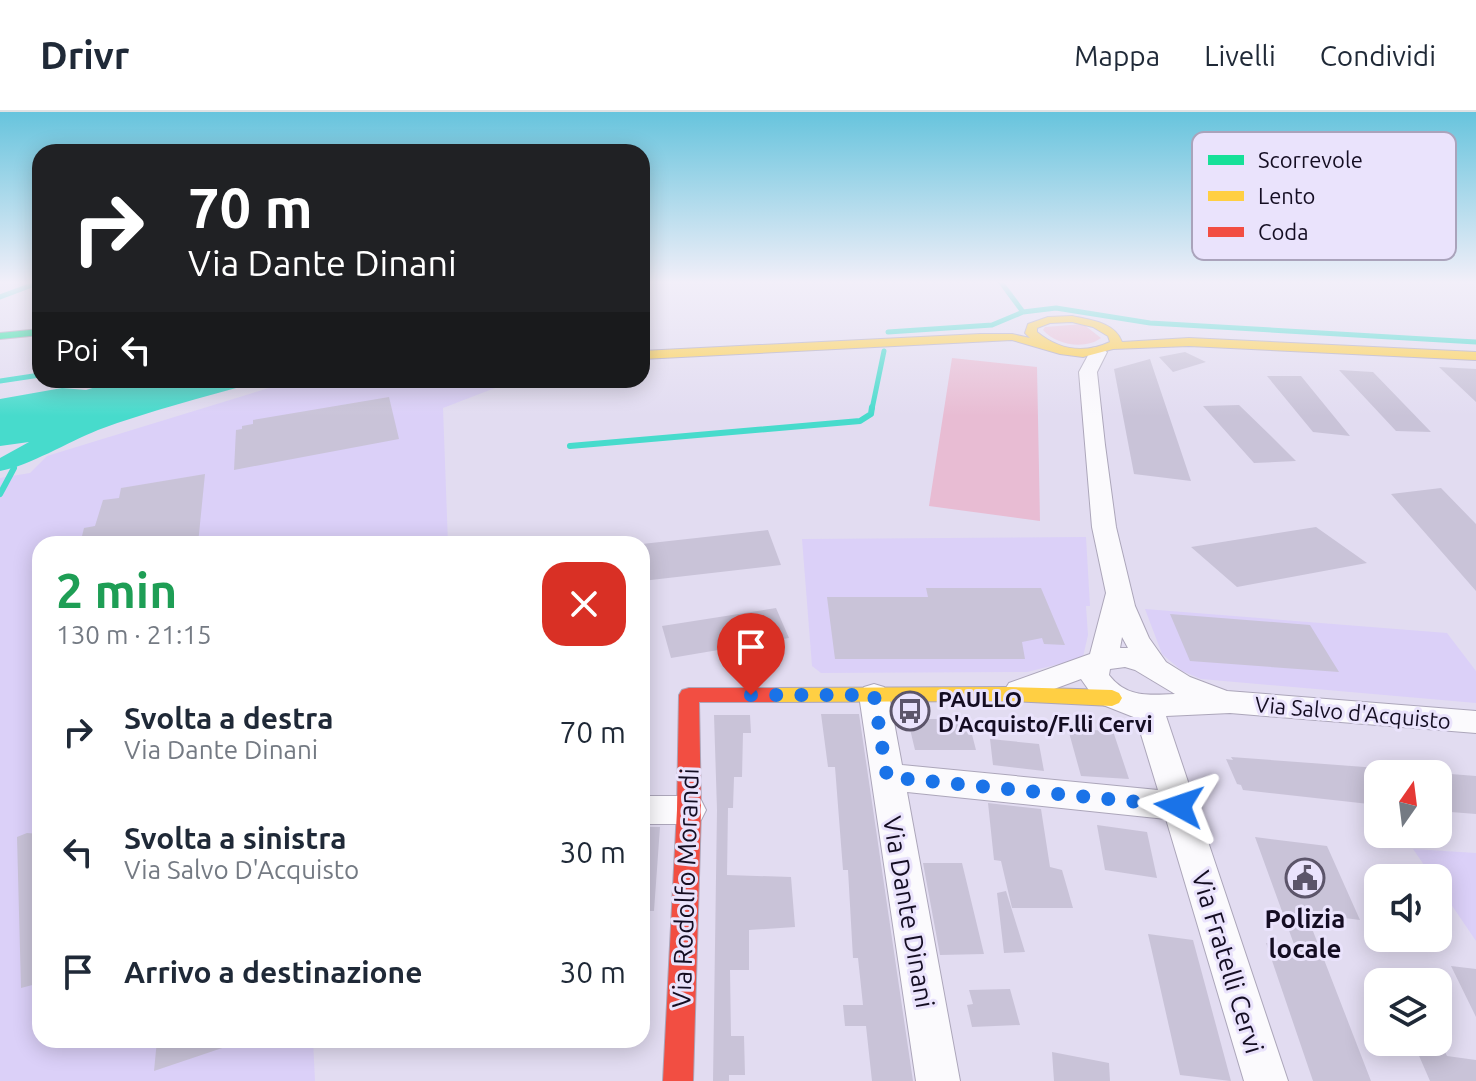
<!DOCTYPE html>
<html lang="it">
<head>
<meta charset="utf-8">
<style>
	body { margin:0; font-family:Ubuntu,sans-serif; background:#f6f6f7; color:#1f2937; height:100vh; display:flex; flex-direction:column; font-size:30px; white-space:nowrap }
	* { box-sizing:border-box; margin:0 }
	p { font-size:26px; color:#747a83 }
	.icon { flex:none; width:44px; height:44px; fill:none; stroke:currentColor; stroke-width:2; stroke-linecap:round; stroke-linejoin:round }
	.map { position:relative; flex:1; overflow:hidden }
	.details { position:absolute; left:32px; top:424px; width:618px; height:512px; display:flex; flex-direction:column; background:#fff; border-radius:24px; box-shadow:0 4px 20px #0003 }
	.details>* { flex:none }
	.banner { position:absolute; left:32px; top:32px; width:618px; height:244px; border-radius:24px; box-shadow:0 4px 20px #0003; background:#202124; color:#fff; overflow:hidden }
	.needle { width:52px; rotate:14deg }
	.tools { position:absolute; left:1364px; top:648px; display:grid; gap:16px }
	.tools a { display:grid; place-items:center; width:88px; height:88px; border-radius:16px; background:#fff; box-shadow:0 4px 20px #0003; font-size:40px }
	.pin { position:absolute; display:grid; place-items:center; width:68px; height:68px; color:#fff; margin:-82px -34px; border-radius:50% 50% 50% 0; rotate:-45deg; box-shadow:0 0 8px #0007 }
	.pin .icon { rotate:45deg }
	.me { position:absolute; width:88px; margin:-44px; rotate:275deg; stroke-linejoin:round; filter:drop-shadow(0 0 6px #0008) }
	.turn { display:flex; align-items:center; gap:28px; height:168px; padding:0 24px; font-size:36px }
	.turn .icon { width:104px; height:104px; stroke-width:2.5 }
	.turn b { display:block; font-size:56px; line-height:68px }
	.then { display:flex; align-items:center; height:76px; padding:0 24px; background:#0003; gap:16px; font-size:30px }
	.round { display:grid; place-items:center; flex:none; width:84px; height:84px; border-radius:24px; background:#f6f6f7 }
	.overview { display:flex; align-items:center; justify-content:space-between; height:136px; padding:0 24px }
	h1 { font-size:48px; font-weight:600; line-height:60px; color:#1e9e55 }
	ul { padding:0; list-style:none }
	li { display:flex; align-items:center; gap:24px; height:120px; padding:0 24px }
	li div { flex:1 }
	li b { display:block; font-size:30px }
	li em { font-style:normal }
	header { display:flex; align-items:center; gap:48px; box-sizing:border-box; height:112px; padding:0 40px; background:#fff; border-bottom:2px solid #e0e1e3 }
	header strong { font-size:38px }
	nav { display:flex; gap:44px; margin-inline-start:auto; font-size:28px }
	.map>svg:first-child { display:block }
	.built { fill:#dbd0f8 }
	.green { fill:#e8bcd3 }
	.water { fill:#47dbcc }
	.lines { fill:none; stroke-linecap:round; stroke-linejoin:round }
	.stream-far1 { stroke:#47dbcc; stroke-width:5 }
	.stream { stroke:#47dbcc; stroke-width:6 }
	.building { fill:#c9c3d8 }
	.street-casing { stroke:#aca6ba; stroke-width:2 }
	.fast-casing { stroke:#aca6ba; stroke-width:2 }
	.slow-casing { stroke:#aca6ba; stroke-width:2 }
	.jam-casing { stroke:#aca6ba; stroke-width:2 }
	.street { fill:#fbfafd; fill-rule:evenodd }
	.fast { fill:#16e098; fill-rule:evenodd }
	.slow { fill:#ffcf43; fill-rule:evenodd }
	.jam { fill:#f24e42; fill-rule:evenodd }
	.route { stroke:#1a73e8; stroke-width:14; stroke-dasharray:0 25.2 }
	.labels { text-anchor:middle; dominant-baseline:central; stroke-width:6; stroke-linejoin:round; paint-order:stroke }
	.poi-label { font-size:22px; font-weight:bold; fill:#140d22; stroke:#eae3fc; text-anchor:start }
	.street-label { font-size:22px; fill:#140d22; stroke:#eae3fc }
	.near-street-label { font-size:26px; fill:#140d22; stroke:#eae3fc }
	.near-poi-label { font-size:26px; font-weight:bold; fill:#140d22; stroke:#eae3fc }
	.key { fill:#eae3fc; stroke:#aaa3bb; stroke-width:2 }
	.key-label { font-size:22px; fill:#140d22 }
</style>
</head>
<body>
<header>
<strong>Drivr</strong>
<nav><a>Mappa</a><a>Livelli</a><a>Condividi</a></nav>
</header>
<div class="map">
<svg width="1476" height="969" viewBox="0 0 1476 969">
	<rect width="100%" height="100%" fill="#e2dcf1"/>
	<path class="built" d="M295,268H508V271L443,296L448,432H40V928H313L315,969H0V366L30,361L47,344Z
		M1086,425L1090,494H1086L1088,523L1083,545L1075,548L1027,560L821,561L812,554L802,427Z
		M1145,497L1447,521L1476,559V591L1201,567L1182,559L1162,542Z
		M1413,737L1476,741V829L1438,773V766H1433Z"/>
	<path class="green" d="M1083,212L1101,226C1085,238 1056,233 1043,218L1045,215Z
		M952,246L1037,255L1040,409L929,394Z"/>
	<path class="water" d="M119,268H265C209,284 152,298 98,318C68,330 29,354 0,359V346L29,330L0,334V287L62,276L86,278Z"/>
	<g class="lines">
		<path class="stream-far1" d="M0,185L40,170
			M1023,200L1056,196L1150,211L1476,230
			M888,220L992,213L1023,200L1000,169
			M0,269L40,263
			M872,297L884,239"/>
		<path class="stream" d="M570,334L860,309L871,302L872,295
			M0,382L14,356"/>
	</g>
	<path class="building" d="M1185,240L1206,250L1173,260L1159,245Z
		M1150,247L1156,265L1191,369L1134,362L1114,257Z
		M1439,255L1476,257V290Z
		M1339,258L1373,260L1431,320L1396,319Z
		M1267,264H1301L1350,324L1313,320Z
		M389,285L399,327L234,358L236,318L242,317V314L253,312V308Z
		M1239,293L1271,324L1296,349L1254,351L1203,294Z
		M205,362L198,432H80L84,416L95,414L103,388L119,386L121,376Z
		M1441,376L1476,412V479L1391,382Z
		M1316,415L1367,451L1237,475L1191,435Z
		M768,418L781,453L642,469V432Z
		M926,476H1041L1065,533L1044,532L1042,526L1022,530L1025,547H835L827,485H928Z
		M776,496L789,526L671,546L662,514Z
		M1170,502L1310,513L1339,560L1190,549Z
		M821,602H859L913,969H872L866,914H845L843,893H863L858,846H853L848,758H843L835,655H828Z
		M714,603H750L751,621H743L742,665H734L733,696H728L727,763L791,765L795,815L749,818V858H730L731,924H744L745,963H729V969H713L717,698Z
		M917,607H968L976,638H915L910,617H919Z
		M1068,617L1113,619L1129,667L1081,664Z
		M990,627L1039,632L1044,659L993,653Z
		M1231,645L1378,656V693L1243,678L1241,673L1237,672L1226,647L1233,648Z
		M1438,661L1476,664V702L1438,699Z
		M988,691L1041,697L1050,755L1062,758L1073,796H1012L1001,749L994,748Z
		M1097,713L1147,720L1157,766L1105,758Z
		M642,715H660L654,799H642Z
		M27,721L40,722V871L21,876L17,725Z
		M1255,725L1327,734L1360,808L1306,801L1371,969H1313L1266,831L1295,835Z
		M923,751H962L984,842L940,843Z
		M1006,779L1025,840L1004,841L997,781Z
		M1148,822L1193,828L1231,969L1180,963Z
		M1451,854L1476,857V905Z
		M1010,877L1020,913L972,915L967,893L973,892L969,878Z
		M157,928H237V931L154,959Z
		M1413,930H1440L1447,944L1476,948V969H1430Z
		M1052,940L1109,951L1110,969H1054Z"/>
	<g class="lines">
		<g class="street-casing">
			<path id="street" d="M1098,235L1107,240L1097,260L1105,333L1116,415L1135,494L1149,526L1166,550L1190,565L1227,579L1476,599V621L1230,601L1166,604L1288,969H1244L1166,707L907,680L960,969H916L859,583L864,575L874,572L884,575L889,583L902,653L1158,678L1136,606L1098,591L1081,567L1019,590L1009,587L1004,579L1009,571L1090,542L1106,481L1092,415L1079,260L1092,236ZM1122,525L1128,536H1120ZM1125,555L1135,558L1175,582C1148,583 1127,586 1109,563L1110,557Z
				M642,684H689L701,688L706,698L701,708L689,712H642Z"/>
		</g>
		<g class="fast-casing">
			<path id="fast" d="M40,217V223L0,227V221Z"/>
		</g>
		<g class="slow-casing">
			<path id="slow" d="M1072,204C1090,208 1115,210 1122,230L1189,226L1476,240V248L1189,234L1113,237L1083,245L1060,242L1012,228L642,247V239L980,222H1012L1030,226L1025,221L1028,212L1048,205ZM1072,210L1093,215L1108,224L1110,230C1084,242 1059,238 1037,220V216L1050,211Z
				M1009,575L1112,578L1119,581L1122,586L1119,591L1112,594L1009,589L773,590L766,588L763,583L766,578L773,576Z"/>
		</g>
		<g class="jam-casing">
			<path id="jam" d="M689,576H773L780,578L783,583L780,588L773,590H699L701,698L693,969H663L677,698L679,583L682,578Z"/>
		</g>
		<use href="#street" class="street"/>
		<use href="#fast" class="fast"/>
		<use href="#slow" class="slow"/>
		<use href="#jam" class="jam"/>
	</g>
	<linearGradient id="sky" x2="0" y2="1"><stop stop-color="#67c4dd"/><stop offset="0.56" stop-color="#f2eff9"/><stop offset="1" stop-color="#f2eff9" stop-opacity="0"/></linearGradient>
	<rect width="1476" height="304" fill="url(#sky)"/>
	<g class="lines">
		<path class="route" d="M751,583H874L887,665L1179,694"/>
	</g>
	<defs>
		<g id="bus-ring" transform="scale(2)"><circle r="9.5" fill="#eae3fc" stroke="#5c556a" stroke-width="1.5"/><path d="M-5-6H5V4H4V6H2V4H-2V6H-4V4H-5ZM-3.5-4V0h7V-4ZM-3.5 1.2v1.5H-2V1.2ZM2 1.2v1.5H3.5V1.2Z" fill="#5c556a"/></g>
		<g id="civic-ring" transform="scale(2)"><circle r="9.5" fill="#eae3fc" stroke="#5c556a" stroke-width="1.5"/><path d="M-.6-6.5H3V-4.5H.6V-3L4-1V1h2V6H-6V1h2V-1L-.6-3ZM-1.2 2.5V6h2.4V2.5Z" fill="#5c556a"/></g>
	</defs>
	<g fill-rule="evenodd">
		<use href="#bus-ring" x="910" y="599"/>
		<use href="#civic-ring" x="1305" y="766"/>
	</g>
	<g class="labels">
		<g class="poi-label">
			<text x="938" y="586">PAULLO<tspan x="938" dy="25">D'Acquisto/F.lli Cervi</tspan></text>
		</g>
		<g class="street-label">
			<text transform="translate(1353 600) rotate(5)">Via Salvo d'Acquisto</text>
		</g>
		<g class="near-street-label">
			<text transform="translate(685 776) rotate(-88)">Via Rodolfo Morandi</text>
			<text transform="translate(909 800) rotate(80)">Via Dante Dinani</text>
			<text transform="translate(1228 850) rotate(73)">Via Fratelli Cervi</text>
		</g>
		<g class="near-poi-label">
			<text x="1305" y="806">Polizia<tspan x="1305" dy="30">locale</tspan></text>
		</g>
	</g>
	<rect x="1192" y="20" width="264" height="128" rx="12" class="key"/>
	<rect x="1208" y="43" width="36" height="10" fill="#16e098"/>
	<rect x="1208" y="79" width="36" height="10" fill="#ffcf43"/>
	<rect x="1208" y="115" width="36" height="10" fill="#f24e42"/>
	<g class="key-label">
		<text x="1258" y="56">Scorrevole</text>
		<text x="1258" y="92">Lento</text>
		<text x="1258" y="128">Coda</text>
	</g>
</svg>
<div class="tools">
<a><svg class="needle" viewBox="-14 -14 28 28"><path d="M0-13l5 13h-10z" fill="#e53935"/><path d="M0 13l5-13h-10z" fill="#747a83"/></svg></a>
<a><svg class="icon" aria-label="sound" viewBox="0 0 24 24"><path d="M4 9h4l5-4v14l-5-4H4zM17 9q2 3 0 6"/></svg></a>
<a><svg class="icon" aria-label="layers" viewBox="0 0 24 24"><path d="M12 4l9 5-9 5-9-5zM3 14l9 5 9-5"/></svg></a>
</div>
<div class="pin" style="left:751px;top:583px;background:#d93025"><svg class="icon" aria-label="arrive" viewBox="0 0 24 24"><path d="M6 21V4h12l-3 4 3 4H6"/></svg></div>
<svg class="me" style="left:1179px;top:694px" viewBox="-20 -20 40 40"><path d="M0-17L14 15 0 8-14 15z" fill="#1a73e8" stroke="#fff" stroke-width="4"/></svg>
<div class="banner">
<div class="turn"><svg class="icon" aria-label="right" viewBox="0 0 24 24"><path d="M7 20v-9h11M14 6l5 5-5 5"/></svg><div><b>70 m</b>Via Dante Dinani</div></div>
<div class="then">Poi<svg class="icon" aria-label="left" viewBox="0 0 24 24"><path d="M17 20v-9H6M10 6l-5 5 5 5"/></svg></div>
</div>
<section class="details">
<div class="overview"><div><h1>2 min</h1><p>130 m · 21:15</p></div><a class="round" style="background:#d93025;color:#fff"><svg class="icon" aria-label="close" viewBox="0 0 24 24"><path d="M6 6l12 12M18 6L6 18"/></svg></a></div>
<ul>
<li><svg class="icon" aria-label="right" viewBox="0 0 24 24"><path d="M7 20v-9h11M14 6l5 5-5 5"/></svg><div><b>Svolta a destra</b><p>Via Dante Dinani</p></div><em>70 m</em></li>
<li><svg class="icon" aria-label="left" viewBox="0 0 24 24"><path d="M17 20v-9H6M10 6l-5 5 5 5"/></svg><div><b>Svolta a sinistra</b><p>Via Salvo D'Acquisto</p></div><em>30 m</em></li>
<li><svg class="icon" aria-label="arrive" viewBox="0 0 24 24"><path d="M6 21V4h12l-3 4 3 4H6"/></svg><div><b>Arrivo a destinazione</b></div><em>30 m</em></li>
</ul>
</section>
</div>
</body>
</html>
